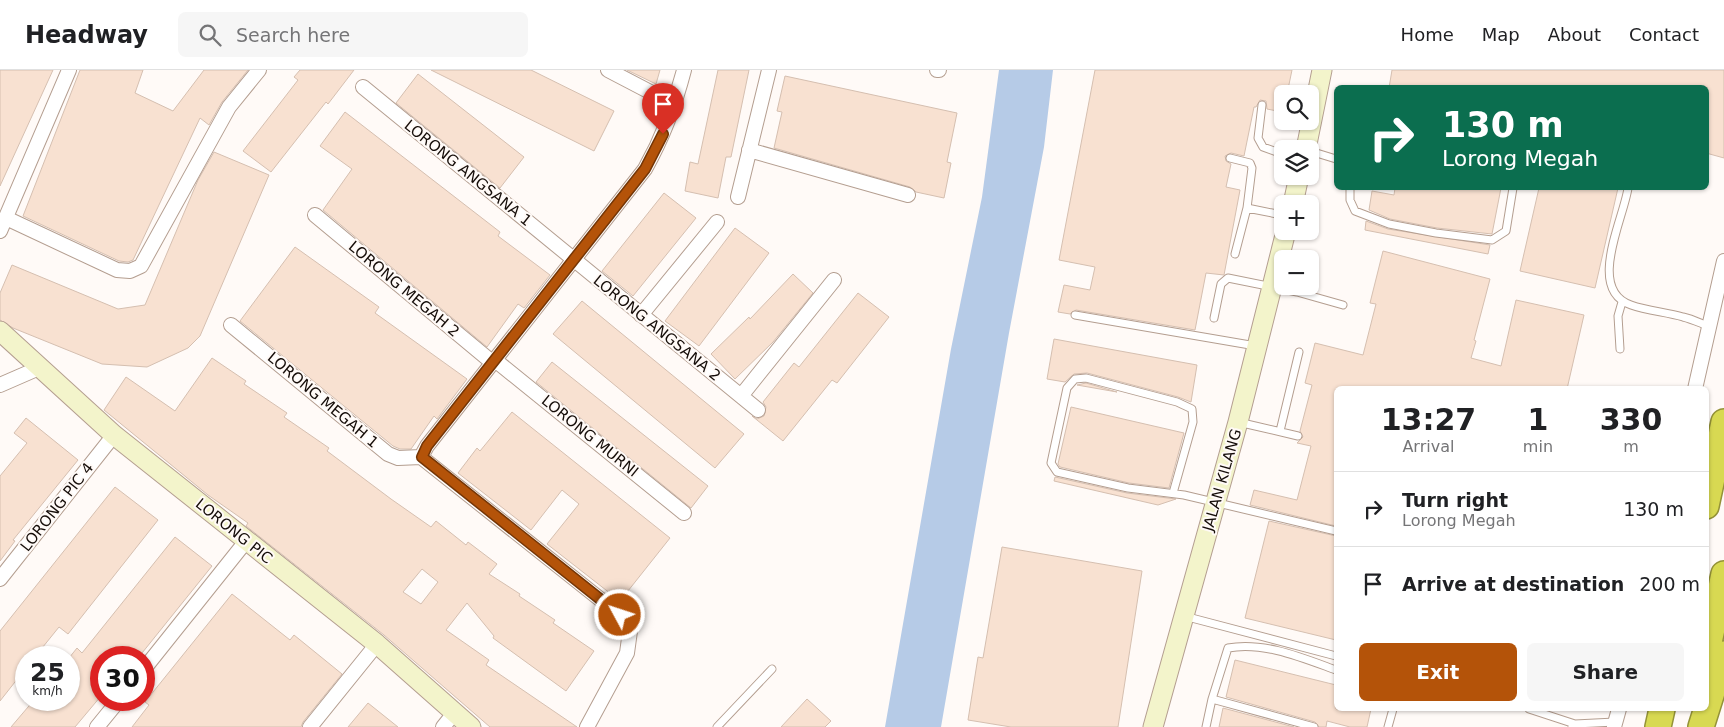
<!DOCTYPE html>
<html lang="en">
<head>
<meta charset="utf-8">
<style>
	body { margin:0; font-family:"DejaVu Sans",sans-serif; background:#f6f6f6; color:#202124; height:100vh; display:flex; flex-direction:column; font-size:19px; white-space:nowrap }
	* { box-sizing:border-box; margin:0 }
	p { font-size:16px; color:#757577 }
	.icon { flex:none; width:28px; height:28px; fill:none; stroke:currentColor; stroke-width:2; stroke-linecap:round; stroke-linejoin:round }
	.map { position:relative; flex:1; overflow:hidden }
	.sheet { position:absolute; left:1334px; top:316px; width:375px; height:325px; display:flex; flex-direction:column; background:#fff; border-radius:8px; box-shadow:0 1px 4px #0004 }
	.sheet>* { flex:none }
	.top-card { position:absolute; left:1334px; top:15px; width:375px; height:105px; border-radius:8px; box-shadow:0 1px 4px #0004; background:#0b6e4f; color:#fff; overflow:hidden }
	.tools { position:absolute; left:1274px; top:15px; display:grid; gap:10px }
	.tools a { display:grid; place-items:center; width:45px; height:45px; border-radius:8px; background:#fff; box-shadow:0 1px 4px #0004; font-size:25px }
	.speed { position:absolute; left:15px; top:576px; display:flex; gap:10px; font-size:25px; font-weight:700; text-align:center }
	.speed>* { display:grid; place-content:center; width:65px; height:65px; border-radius:50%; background:#fff; box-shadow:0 1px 4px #0004; line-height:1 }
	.speed small { font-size:12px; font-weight:400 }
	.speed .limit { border:8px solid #d22; background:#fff; color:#111 }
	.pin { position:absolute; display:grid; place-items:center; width:42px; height:42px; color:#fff; margin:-51px -21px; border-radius:50% 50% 50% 0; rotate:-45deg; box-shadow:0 0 5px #0007 }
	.pin .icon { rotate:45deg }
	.me { position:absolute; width:55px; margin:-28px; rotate:310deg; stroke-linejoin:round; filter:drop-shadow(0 0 4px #0008) }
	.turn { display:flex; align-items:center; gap:18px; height:105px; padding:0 25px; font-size:22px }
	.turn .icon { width:65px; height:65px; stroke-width:2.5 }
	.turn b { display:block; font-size:35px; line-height:42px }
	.eta { display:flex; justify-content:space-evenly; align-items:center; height:85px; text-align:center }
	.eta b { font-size:30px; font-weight:700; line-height:35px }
	.action { display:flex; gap:10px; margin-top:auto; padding:10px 25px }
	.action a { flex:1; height:58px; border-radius:8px; background:#b45309; color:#fff; font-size:20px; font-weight:700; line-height:58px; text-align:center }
	.action a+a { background:#f6f6f6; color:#202124 }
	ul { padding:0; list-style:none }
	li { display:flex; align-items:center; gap:15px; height:75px; padding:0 25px; border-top:1px solid #e0e0e0 }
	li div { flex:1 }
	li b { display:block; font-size:19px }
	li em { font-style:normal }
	header { display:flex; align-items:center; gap:30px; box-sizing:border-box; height:70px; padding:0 25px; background:#fff; border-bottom:1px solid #e0e0e0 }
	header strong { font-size:24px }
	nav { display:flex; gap:28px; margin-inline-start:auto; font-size:18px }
	.search { width:350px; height:45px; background:#f6f6f6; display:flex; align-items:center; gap:12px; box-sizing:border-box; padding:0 18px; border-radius:8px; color:#757577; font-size:19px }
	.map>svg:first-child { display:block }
	.water { fill:#b6cbe7 }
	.building { fill:#f8e1d1; stroke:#d5bfb0; fill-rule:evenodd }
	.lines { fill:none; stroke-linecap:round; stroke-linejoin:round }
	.lane-casing { stroke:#b49e90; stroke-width:9 }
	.street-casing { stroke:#b49e90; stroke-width:16 }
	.secondary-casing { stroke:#b49e90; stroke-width:21 }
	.highway-casing { stroke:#949238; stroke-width:28 }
	.lane { stroke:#fff; stroke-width:7 }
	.street { stroke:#fff; stroke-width:14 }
	.secondary { stroke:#f3f4cb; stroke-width:19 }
	.highway { stroke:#d8d952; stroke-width:25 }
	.route-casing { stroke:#753606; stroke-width:12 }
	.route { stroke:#b45309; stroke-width:9 }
	.labels { text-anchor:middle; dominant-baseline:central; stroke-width:4; stroke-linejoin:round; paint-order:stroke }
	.street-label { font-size:15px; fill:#150d09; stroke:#fffaf7 }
</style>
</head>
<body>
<header>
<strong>Headway</strong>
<div class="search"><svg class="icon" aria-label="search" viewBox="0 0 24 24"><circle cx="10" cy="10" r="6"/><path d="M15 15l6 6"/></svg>Search here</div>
<nav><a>Home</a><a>Map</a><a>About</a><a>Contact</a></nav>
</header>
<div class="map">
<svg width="1724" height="657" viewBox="0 0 1724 657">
	<rect width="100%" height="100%" fill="#fffaf7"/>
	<path class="water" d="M999,0H1053L1044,77L1009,263L941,657H885L951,279L982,127Z"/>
	<path class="building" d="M0,0H53L0,116Z
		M80,0H143L135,23L173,41L204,0H248L222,32L209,55L200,48L133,190L128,192L119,191L23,146Z
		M300,0H354L328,34L326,32L271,102L243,81L298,10L294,7Z
		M431,0H531L614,41L594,81Z
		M627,0H660L656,14Z
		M718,0H749L731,87H726L718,128L685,121L690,92L698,94Z
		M1095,0H1292L1287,24H1282V42L1267,39L1266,31L1260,30L1256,37H1254L1244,86L1231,83L1225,86L1226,91L1231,94L1226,117L1240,120L1224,205L1206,203L1195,260L1076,240L1070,244L1058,242L1064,215L1090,220L1095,197L1059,190Z
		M1392,0H1724V88L1706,83V18H1389Z
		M418,4L524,87L500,118L396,33Z
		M785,6L957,43L947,92L951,93L944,128L916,122L910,117L774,78L782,42L777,41Z
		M345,42L500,162L498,166L550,205L524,238L518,234L487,277L323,140L352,99L320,76Z
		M214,82L269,105L200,266L188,278L147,297L102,294L13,258L0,250V223L12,195L118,239L145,235L198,110Z
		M1395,118H1501L1492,164L1437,158L1390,149L1369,140L1372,121L1394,125Z
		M1539,118H1618L1595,218L1520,201Z
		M664,123L696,148L633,226L602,201Z
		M1366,151L1388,159L1490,175L1488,184L1365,160Z
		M735,158L769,183L699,276L665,251Z
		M295,177L379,237L375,243L467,309L437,349L434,346L411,379H400L393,376L240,251Z
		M1383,181L1490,209L1474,270L1476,271L1471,288L1501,296L1516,230L1584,245L1567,319H1336V456L1250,435L1254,420L1297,430L1311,376L1297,373L1303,367L1300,361L1312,315L1305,313L1315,273L1363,285L1376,234L1370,233Z
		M793,204L813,223L773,272L735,309L711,284L749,247L750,249Z
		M858,223L889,247L837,313L832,310L783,371L752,346L757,349L764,346L766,337L763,332L794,293L799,297Z
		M582,231L744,364L715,398L553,264Z
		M1054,269L1197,295L1191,332L1178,327L1087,303L1074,304L1065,312L1047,309Z
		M212,288L246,311L244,314L287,343L284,347L329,378L327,381L391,429L431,457L436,451L466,475L468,472L497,494L489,504L520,524L519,526L555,550L553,553L594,581L566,621L493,568L494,566L467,533L446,560L489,590L486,595L577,657H490L384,565L246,456L248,453L208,425L104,340L126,307L175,341ZM422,499L438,512L421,534L403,522Z
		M552,292L708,416L691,438L536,312Z
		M1086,313L1117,322L1077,315Z
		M1071,337L1184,363L1169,418L1129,413L1060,397L1058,394Z
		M512,342L670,468L620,531L547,474L579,434L562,420L531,460L458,403L477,378L480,381Z
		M26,348L78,390L13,470L15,471L0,491V406L27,373L14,363Z
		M1055,407L1127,423L1176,429L1158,435L1054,411Z
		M115,417L158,450L68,564L59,557L34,588H26V598L0,631V561Z
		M1269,451L1336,466V570L1245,548Z
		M175,467L212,496L138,588H101V626L75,657H11L34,630H69V588L77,578L82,583Z
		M1002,477L1142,501L1118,657H1011L968,650L978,587L983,588Z
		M232,524L290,570L294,565L342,604L303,652L301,657H132L149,635L145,632Z
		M1235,590L1336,615V639H1371L1367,657H1350L1327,651L1326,657H1319L1315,652L1226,627Z
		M807,629L831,651L825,657H781Z
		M368,633L398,657H348Z
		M1223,638L1294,657H1219Z"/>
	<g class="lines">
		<g class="lane-casing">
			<path id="lane" d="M1262,35L1258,68L1263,77L1282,84
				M1310,81L1336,89
				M1230,88L1250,93L1252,98L1247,138L1282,145
				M1350,118V130L1355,141L1389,154L1436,163L1492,170L1506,161L1513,118
				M1628,118C1624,148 1586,220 1631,235C1648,241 1666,242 1683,247C1692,249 1700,253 1708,256
				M1235,184L1247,138
				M1075,245L1256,276
				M1214,248L1221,214L1228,208L1297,222L1343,235
				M1620,279L1618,246L1622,232
				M1238,352L1298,366
				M1280,361L1299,282
				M1173,423L1193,352L1192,339L1177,332L1086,308L1075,309L1067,318L1051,393L1057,402L1128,418L1184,425L1336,461
				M1184,546L1336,586
				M1529,639L1575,654
				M717,657L772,599
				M1206,657L1212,629
				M1314,657L1212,629L1228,578C1263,571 1303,588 1336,600
				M1388,657L1393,639
				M1572,657L1575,654L1615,652"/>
		</g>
		<g class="street-casing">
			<path id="street" d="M608,0L675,35
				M937,0H939
				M363,17L758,340
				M749,80L908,125
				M738,127L769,0
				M315,145L493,293
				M6,148L117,200L130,201L141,196L229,37L259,0
				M0,161L69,0
				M641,245L717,152
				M231,255L388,384L398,388L421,387
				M495,290L684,443
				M0,315L39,298
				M1695,319L1724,191
				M741,326L834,210
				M0,509L114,365
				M144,599L247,470
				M97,657L119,630
				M310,657L377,574
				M443,657L455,642
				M587,657L627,583L630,561L620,545L421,387L427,376L645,99C663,67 675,35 684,0
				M1614,657L1619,639"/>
		</g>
		<g class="secondary-casing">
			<path id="secondary" d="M1306,79L1322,0
				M1293,134L1299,106
				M0,261L114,365L377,574L471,657
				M1153,657L1238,352L1286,161"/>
		</g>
		<g class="highway-casing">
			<path id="highway" d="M1706,436L1724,352
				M1706,586L1724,504
				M1658,657L1662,639
				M1701,657L1724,584"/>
		</g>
		<use href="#lane" class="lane"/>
		<use href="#street" class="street"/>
		<use href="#secondary" class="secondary"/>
		<use href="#highway" class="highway"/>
	</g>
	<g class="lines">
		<g class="route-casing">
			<path id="route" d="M620,545L422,387L427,376L645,99L663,64"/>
		</g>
		<use href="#route" class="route"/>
	</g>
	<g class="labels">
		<g class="street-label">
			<text transform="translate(468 103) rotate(39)">LORONG ANGSANA 1</text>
			<text transform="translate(404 219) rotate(40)">LORONG MEGAH 2</text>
			<text transform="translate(657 258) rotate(39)">LORONG ANGSANA 2</text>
			<text transform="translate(323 330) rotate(40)">LORONG MEGAH 1</text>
			<text transform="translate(590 366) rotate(39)">LORONG MURNI</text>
			<text transform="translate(1222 410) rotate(-74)">JALAN KILANG</text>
			<text transform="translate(57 437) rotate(-52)">LORONG PIC 4</text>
			<text transform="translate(234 461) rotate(39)">LORONG PIC</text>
		</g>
	</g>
</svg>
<div class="tools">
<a><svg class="icon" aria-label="search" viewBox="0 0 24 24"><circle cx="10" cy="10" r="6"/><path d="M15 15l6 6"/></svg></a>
<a><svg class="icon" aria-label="layers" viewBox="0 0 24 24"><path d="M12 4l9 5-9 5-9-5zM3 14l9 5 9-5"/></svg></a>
<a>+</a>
<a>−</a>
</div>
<div class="speed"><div>25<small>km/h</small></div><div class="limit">30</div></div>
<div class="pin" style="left:663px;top:64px;background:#d93025"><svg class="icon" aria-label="arrive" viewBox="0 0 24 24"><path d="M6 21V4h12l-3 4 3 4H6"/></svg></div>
<svg class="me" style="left:620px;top:545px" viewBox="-20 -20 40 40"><circle r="17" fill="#b45309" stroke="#fff" stroke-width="3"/><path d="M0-11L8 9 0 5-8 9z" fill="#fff"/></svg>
<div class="top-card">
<div class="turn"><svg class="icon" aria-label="right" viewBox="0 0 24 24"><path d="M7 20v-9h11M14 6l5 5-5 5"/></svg><div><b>130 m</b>Lorong Megah</div></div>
</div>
<section class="sheet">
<div class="eta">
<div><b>13:27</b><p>Arrival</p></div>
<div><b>1</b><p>min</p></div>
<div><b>330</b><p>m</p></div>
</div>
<ul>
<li><svg class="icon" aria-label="right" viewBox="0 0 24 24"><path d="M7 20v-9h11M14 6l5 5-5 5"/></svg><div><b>Turn right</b><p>Lorong Megah</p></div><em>130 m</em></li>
<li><svg class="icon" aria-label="arrive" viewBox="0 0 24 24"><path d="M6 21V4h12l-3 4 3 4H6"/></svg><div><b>Arrive at destination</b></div><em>200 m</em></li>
</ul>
<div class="action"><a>Exit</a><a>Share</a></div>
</section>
</div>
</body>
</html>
